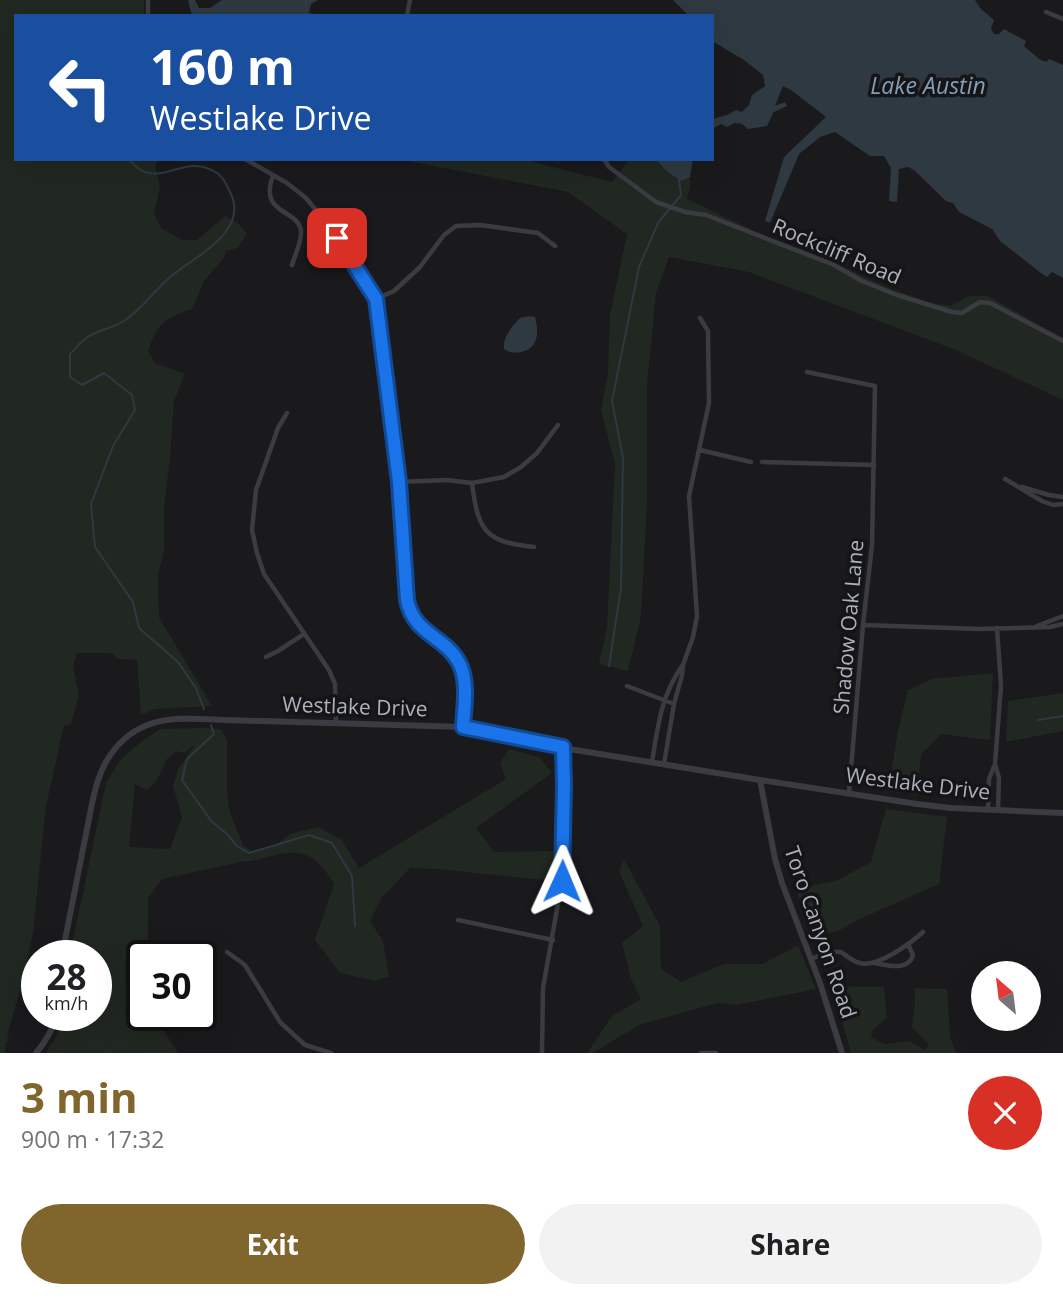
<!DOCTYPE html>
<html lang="en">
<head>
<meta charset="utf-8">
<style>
	body { margin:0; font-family:"Open Sans",sans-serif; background:#f2f2f2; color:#202124; height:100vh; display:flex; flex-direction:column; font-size:26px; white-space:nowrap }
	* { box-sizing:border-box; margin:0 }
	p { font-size:23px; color:#757577 }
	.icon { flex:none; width:38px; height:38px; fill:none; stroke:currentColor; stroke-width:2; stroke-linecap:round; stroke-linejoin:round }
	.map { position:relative; height:1053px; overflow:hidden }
	.sheet { display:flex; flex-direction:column; background:#fff; flex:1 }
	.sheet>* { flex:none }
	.guide { position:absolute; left:14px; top:14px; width:700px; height:147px; border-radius:0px; box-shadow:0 7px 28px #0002; background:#1a4fa0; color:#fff; overflow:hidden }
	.needle { width:46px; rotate:332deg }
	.buttons { position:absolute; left:971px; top:961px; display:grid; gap:14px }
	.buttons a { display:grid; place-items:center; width:70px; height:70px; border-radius:50%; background:#fff; box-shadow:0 7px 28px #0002; font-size:35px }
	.speed { position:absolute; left:21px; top:940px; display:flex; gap:14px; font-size:35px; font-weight:700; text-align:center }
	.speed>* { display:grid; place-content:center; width:91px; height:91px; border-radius:50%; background:#fff; box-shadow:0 7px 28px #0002; line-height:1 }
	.speed small { font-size:18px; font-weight:400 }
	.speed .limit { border:4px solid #111; border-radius:10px; background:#fff; color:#111 }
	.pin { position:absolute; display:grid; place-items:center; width:60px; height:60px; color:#fff; margin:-30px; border-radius:14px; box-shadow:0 4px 10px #0006 }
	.me { position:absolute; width:77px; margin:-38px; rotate:1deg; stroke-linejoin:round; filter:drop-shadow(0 0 5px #0008) }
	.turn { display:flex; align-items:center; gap:24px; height:147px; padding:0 21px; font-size:32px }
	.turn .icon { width:91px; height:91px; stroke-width:2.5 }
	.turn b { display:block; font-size:49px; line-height:60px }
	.round { display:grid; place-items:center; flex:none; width:74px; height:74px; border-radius:37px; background:#f2f2f2 }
	.summary { display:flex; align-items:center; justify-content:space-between; height:119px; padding:0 21px }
	h1 { font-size:42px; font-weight:700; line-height:52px; color:#80662d }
	.primary-button { display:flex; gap:14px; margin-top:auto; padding:14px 21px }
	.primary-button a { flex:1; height:80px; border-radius:42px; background:#80662d; color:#fff; font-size:28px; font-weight:700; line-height:80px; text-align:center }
	.primary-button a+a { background:#f2f2f2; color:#202124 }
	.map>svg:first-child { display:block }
	.green { fill:#202821; fill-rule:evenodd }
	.water { fill:#2f3941 }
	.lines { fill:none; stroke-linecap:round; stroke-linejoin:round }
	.stream { stroke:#2f3941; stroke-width:2 }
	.minor { stroke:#3b3c42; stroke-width:4.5 }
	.tertiary { stroke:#3b3c42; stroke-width:6 }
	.route-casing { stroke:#114b97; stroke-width:18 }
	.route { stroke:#1a73e8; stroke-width:12 }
	.labels { text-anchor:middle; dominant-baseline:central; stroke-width:7; stroke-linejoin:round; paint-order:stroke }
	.street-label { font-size:21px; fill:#adb1bc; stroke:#151518 }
	.water-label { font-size:23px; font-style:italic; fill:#839eb7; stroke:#151518 }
</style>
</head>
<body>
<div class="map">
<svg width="1063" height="1053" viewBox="0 0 1063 1053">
	<rect width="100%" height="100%" fill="#1a1a1d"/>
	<path class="green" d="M0,0H144V16H16V159H159L155,165L160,187L154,214L162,229L183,240H197L225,216L239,224L247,234L237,248L226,251L224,258L204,281L192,309C163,319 158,323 148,351L155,363L185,374L174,401L170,458L164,508V549L158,577L159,617L212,706L155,709L141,715L137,660L119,659L111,653H77L73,666L79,694L71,724L64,726L46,806L33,932L23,981L7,1035L9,1039L5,1045V1053H0Z
		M398,159H522L612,182L629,159H657C662,169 671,176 682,181L690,177V188L687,199L765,236L828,260L886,287L928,302L951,306L968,296H988L1063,338V400L956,350L749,272L669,257L656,293L647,385V503L641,616L628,671L599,664L607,627L615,464L601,410L608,373L610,314L627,234L568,192Z
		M993,673L990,740L941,734L921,755L917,795L888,791L898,731L908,690L932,679Z
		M1063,693V731L1006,742L1008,701Z
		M201,728L221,729L227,741V793L230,813L243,845L251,851L277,844L290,834L318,827L342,840L359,868L506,779L500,763L509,749L539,757L552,773L476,828L494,852L554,851V881L437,869L410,868L382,897L370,921L383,941L389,976L376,981L340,973L315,940L334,884C310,842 291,851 251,861H245L162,879L148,898V955L142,956V1015H154L178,1053H46L58,1034L65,1015H96V956L71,955L72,945L106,783L120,760L142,741L160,729ZM195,745L178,770L173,786L182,817L170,849L129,847L135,784L147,790L156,782L167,759L176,751L184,753Z
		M886,809L947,817L939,884L862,918L836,932L814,934L795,888L836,881L871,862Z
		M624,859L660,926L661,969L681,982L724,964H763L798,945L816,989L736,1005L717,1003L639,1025L593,1053H587L612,1016L641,999L631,979L622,943L643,926L619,871Z
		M832,986L884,987L887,1018L871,1031L872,1038L885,1044L910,1041L925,1050L929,1045L912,1027L915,1002V988L947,989L950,1037L956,1053H851Z"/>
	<path class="water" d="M188,0H195L199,8H210L222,0H318L311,4L309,13L328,16H305L302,14L298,16H192Z
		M673,0H975L981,9L994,20L991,29L994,34H999L1004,29L1026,41L1024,46L1039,59L1047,62L1049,59L1063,65V278L1052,272L1047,277L1041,273L1000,241L992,229L959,212L953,203L946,201L914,170L908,167L899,169L897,202L889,201L891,168L884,156H870L835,132L820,137L799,154L770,223L765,221L784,157L826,117L791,90L783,86L775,106L785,102L787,106L774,112V111L767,126L748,129L742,124L735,123L727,127L721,124L712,129V119L727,115L736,110L742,112L749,105L752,95L765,86L763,75L744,60L712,41V16L688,15Z
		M657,159H693L690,177L682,181C672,176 662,169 657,159Z
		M529,316L535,317C539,331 539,349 521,352C514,353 510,353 504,349C502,338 513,325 520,318Z"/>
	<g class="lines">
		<path class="stream" d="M128,159C132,163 139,170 145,172C170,180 188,154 217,173C223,177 226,183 229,190C252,231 195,256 170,277C154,291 142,309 124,321C113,328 100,330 89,336C82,340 76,348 70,354V377L82,385L104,373L132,395L135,410L113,446L91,504L95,547L133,602L139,628L178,662L196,688L204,709
			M609,666L621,588L623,458L612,401L639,267L658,223L681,195L679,180
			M1038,720L1063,716
			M211,725L214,734L187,759L182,780L212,822L227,834L237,846L249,853L309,835L332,843L352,876L355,926"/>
		<path class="minor" d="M148,0V16
			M1046,12L1063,19
			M407,16L410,0
			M245,159L287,183L306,198L328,225L376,299L399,482L407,600C414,636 448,636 460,667C468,685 464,708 463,727
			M604,159L609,167L656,202L685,212L706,215L834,265L862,281L897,295L952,312L962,313L980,302L990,303L1063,341
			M273,176C258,215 299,209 301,231C302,241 295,255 292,265
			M376,299L394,291L420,267L444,235L456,226L480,225L538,233L555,246
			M807,372L875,386L872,545L863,625L849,793
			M287,413L278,428L256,490L252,530L257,553L264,574L329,670L335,684L336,723
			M700,450L751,462
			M762,462L874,465
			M1005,479L1042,501L1053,505L1063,504
			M399,482L446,480L472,483L504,477L521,467L537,453L558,425
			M472,483C478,531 485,542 534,547
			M1022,487L1049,495L1063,497
			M863,625L980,629L1050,627L1063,624
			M1037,626L1063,616
			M997,628L1001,686L995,764L999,778L998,810
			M266,657L278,651L304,634
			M627,686L674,704
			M652,762C658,726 661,696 682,666
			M664,764L674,704L682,675L683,665L693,637L697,616L689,496L709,403L708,331L700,318
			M988,810L989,779L995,764
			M458,920L553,940
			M227,952L245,965L280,1022L305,1045L331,1053
			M811,959C821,955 830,951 841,952C847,956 853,962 860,963C877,968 911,943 923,932
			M874,963C888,965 908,972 913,955L908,944
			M542,1053L543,988L562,881L564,785L563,748
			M701,1053H716"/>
		<path class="tertiary" d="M760,780L775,859L782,883L820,983L842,1053
			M63,956L65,940C72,905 79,869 86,834C91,811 94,783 106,762C116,744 131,731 150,724C173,716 201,719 225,720L463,727L563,748L760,780L917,804L951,808L1063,813
			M36,1053C46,1041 53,1029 57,1015"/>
	</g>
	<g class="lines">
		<g class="route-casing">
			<path id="route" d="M337,238L376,299L399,482L407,600C414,636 448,636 461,667C468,685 464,708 463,727L563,747L564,785L562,881"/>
		</g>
		<use href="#route" class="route"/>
	</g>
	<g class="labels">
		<g class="street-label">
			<text transform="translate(837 251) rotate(23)">Rockcliff Road</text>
			<text transform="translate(848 627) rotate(-85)">Shadow Oak Lane</text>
			<text transform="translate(355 706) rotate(2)">Westlake Drive</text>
			<text transform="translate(918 783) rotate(7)">Westlake Drive</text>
			<text transform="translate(821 932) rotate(71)">Toro Canyon Road</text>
		</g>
		<g class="water-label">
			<text x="928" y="85">Lake Austin</text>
		</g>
	</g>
</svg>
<div class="buttons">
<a><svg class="needle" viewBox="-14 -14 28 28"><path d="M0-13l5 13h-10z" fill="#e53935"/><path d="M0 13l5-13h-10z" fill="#757577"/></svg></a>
</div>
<div class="speed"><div>28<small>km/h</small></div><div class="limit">30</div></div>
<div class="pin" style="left:337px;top:238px;background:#d93025"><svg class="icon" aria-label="arrive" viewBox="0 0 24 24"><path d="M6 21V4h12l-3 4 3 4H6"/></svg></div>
<svg class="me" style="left:562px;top:881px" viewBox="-20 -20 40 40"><path d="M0-17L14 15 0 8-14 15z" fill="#1a73e8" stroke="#fff" stroke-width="4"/></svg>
<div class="guide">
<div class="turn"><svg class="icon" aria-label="left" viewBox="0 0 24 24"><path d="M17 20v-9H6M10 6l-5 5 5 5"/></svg><div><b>160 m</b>Westlake Drive</div></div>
</div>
</div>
<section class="sheet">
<div class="summary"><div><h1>3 min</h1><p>900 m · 17:32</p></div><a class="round" style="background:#d93025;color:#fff"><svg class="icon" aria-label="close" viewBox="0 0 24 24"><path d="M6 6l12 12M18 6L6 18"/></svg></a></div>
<div class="primary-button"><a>Exit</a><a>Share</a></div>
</section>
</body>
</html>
